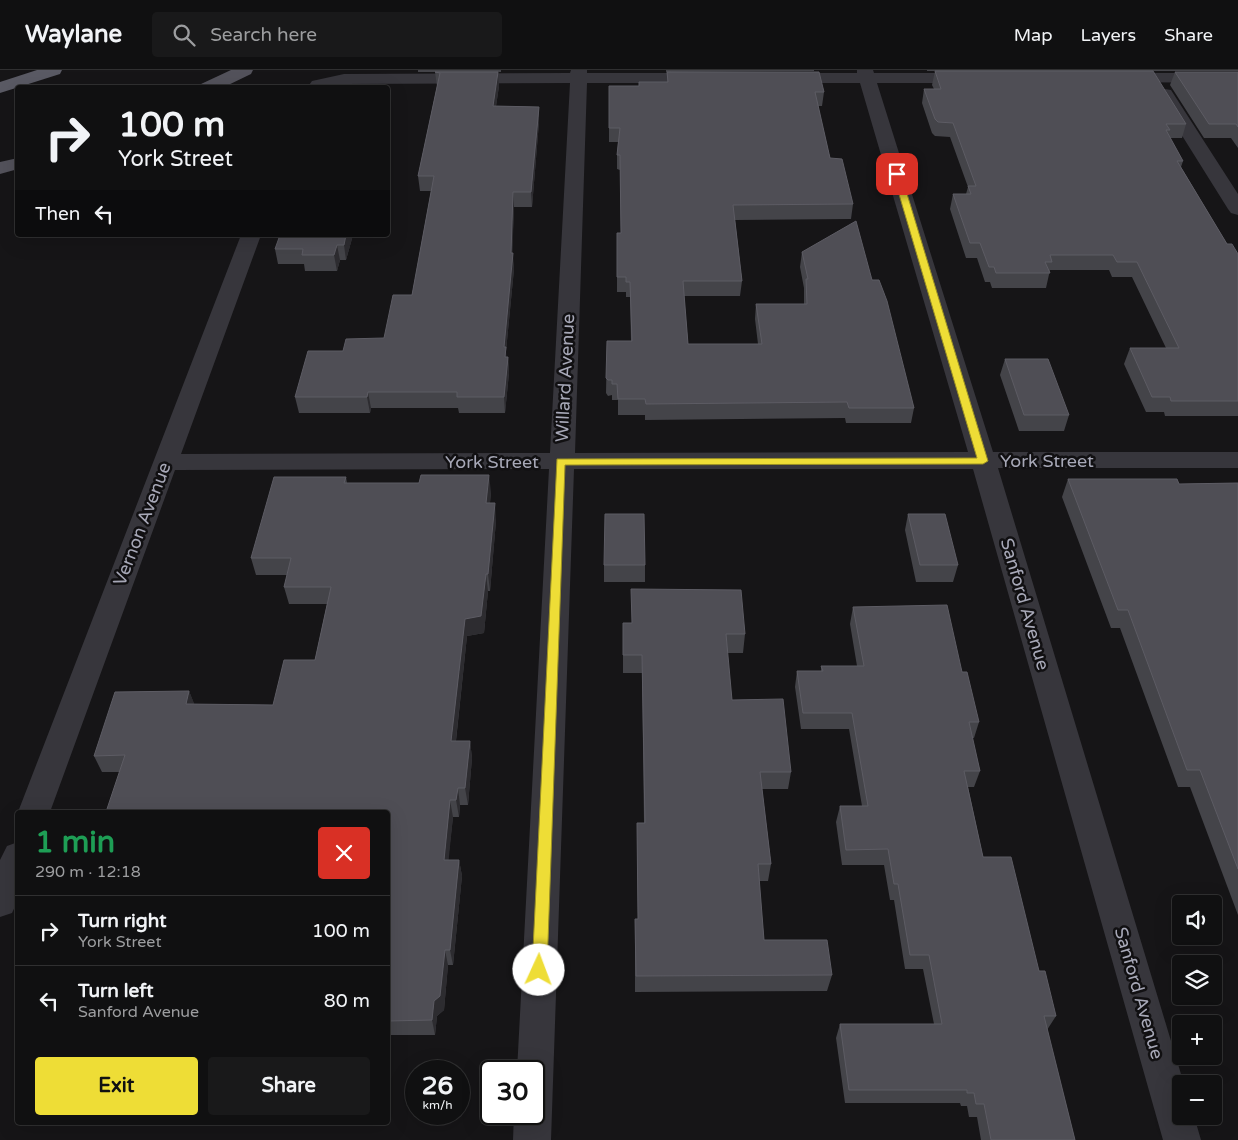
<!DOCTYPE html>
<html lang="en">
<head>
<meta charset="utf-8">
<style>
	body { margin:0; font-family:"Varela Round",sans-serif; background:#19191a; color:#f1f3f6; height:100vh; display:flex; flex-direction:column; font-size:19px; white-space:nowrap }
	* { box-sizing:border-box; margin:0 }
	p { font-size:16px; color:#9c9d9f }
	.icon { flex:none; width:28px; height:28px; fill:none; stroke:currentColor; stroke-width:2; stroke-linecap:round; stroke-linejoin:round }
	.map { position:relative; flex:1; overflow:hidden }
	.panel { position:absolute; left:15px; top:740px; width:375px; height:315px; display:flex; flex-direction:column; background:#101011; border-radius:5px; box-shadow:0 5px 20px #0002,0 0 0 1px #303031 }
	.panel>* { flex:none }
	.hud { position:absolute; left:15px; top:15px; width:375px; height:152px; border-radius:5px; box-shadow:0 5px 20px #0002,0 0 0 1px #303031; background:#101011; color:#f1f3f6; overflow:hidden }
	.buttons { position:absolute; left:1172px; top:825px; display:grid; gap:10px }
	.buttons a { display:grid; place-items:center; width:50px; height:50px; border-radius:5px; background:#101011; box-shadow:0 5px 20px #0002,0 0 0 1px #303031; font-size:25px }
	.speed { position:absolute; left:405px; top:990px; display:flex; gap:10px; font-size:25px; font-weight:700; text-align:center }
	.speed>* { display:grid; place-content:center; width:65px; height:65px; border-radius:50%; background:#101011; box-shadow:0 5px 20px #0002,0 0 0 1px #303031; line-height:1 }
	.speed small { font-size:12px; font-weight:400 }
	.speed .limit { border:2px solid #111; border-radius:8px; background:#fff; color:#111 }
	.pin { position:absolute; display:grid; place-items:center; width:42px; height:42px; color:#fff; margin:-21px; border-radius:10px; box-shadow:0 2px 8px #0006 }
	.me { position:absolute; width:55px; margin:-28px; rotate:2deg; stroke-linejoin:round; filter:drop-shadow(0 0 4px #0008) }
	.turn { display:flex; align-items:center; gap:18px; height:105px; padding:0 20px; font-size:22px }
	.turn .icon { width:65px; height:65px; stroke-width:2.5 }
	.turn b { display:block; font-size:35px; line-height:42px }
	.then { display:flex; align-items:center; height:48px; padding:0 20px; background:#0003; gap:10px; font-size:19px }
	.round { display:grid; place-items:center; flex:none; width:52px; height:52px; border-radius:5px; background:#19191a }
	.headline { display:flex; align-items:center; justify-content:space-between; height:85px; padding:0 20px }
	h1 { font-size:30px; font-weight:800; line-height:38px; color:#1e9e55 }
	.primary-button { display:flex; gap:10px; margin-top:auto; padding:10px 20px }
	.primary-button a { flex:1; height:58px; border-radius:5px; background:#eedd36; color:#111; font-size:20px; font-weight:800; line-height:58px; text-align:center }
	.primary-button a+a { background:#19191a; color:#f1f3f6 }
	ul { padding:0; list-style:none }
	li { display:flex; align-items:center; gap:15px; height:70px; padding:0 20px; border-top:1px solid #303031 }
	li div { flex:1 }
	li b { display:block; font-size:19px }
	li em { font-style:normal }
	header { display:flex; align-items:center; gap:30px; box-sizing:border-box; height:70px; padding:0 25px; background:#101011; border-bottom:1px solid #303031 }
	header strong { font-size:24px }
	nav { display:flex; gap:28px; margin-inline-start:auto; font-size:18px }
	.search { width:350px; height:45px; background:#19191a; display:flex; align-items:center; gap:12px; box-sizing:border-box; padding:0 18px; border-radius:5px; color:#9c9d9f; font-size:19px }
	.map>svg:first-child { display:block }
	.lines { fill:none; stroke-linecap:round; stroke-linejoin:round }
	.minor { fill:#37363c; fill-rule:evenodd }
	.primary { fill:#53525b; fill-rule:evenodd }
	.trunk { fill:#5a5a64; fill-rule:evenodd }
	.wall { fill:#444449 }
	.shaded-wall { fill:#2d2c30 }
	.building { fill:#4f4e55; stroke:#5d5c64 }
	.route { fill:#eedd36; stroke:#9b9023 }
	.labels { text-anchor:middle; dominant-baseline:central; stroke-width:5; stroke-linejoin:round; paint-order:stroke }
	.street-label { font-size:18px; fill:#a7a8b7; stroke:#111012 }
</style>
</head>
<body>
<header>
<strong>Waylane</strong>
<div class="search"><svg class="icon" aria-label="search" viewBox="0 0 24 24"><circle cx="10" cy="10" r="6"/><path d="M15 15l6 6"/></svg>Search here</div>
<nav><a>Map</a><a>Layers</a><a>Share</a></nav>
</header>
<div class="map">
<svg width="1238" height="1070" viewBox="0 0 1238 1070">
	<rect width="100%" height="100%" fill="#161517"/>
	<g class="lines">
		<path class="minor" d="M571,0H587V3H704L710,4L712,8L710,12L704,13H587L575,383L968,382L860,13H782L776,12L774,8L776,4L782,3H857V0H873L874,3H972L978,4L980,8L978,12L972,13H877L993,382H1238V398H998L1184,1014H1181V1046H1194L1201,1070H1163L973,399H574L551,1070H513L514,1044H534V1001H517L549,399L175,400L50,742H18L241,165H261L181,384L550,383L570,13L344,14L329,18H307L312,11L344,4L570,3Z
			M1120,3H1238V13L1114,12L1112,8L1114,4Z
			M1165,19L1171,20L1238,124V145L1231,143L1228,139L1156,24L1159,20Z
			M18,772V830L12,843L0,847V790L7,776Z"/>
		<path class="primary" d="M231,0H253L251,4L222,18H199L201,14Z
			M18,88V99L0,104V92Z"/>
		<path class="trunk" d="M37,0H62L60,4L0,23V12Z"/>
	</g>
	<path class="wall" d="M418,0H501V2H498L499,16L496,36L539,37V52L532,137H514L512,183L514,199L506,281V287H508L509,303L505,343H459L458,338H371L370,343H299L295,327L343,281L384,268L412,225L431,121H420L418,106L437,16L435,2H418Z
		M666,0H814V1L666,2Z
		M927,0H1238V1H927Z
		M935,1L1186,54L1182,68H1170L1183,91L1181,97L1227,174L1238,184V346H1165L1164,342H1146L1124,294L1130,278H1166L1132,207H1112L1109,200H1050L1046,218H992L990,212H985L977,188H966L950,139L953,124H966L968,117L950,67L935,66L932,63L922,33L924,19H934L932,15Z
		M667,2L824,22L822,36H818L830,88L853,134L851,149L735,150L742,211L740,226H684L688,274H758L755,249L756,234H804V218L800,197L802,182L872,210L914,338L911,353H846L845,348L645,350V345H618V330H612V325L608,326L606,323L607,271H631L630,227H626V222H617V163H621L620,100L617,99V85L618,72H609V16H639L667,12Z
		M1175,2H1238V78L1231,68H1204L1170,15Z
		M353,165L346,190H340L337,201H305L304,194H278L275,179Z
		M1005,289L1069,345L1064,361H1019L1000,305Z
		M346,407L347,413L491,422L490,433L496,451L490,521H488L484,563L467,566L456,671H470L472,688L468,735H460L459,747H453L448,790H459L462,806L453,895H448L444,940L437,946L435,965H388V742L119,702H102L94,686L189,621L194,634L273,635L315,590L327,534H289L284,517L287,505H256L251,488Z
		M1068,409L1179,414L1238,413V845L1190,717H1178L1120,558H1111L1062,427Z
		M908,444L958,495L953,512H916L905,460Z
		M604,495H645V512H604Z
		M853,537L962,602L979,652L974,668H972L980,701L974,717H968L983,787L1039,901L1056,946L1047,960L1075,1070H981L977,1047H969L967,1036H961L960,1033H845L836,968L840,954H934L923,899H905L894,830H890L884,795H842L836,752L840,736H862L849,659H801L795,617L797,601H821V596H857L850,554Z
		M623,553H631L745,564L743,583H727L732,630L791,702L788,719H762L771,794L768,811H759L764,870L832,905L827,921L635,922V849H638L637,753H644L642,603H623Z"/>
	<path class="shaded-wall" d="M498,2L499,16L494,50L493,36Z
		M539,37V52L532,137L531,122Z
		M513,122L514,137L512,196L513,183L514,199L506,281L507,293L506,303L504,277L511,183Z
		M346,165H353L346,190L344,175Z
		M337,175L340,190L337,201L334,185Z
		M508,287L509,303L505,343L504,327Z
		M368,322L371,338L370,343L367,327Z
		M489,405L491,422L488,451L486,433Z
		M495,433L496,451L490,521L488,504Z
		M486,504L488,521L484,563L467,566L454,688L451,671L465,549Z
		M189,621L196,638L186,634Z
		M470,671L472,688L468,735L465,718Z
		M458,718L460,735L459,747L456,730Z
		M450,730L453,747L447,806L444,790Z
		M459,790L462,806L453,895L450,880Z
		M445,880L448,895L444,940L437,946L435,965L432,950L434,931Z"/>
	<path class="building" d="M935,1H1153L1186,54H1166L1170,60H1166L1183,91H1177L1227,174H1232L1238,184V331H1171L1170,327H1152L1130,278H1179L1137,192H1117L1113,185H1050L1052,192H1045L1050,203H996L994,197H989L980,173H970L953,124H971L968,116H976L953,53L938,52L935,49L924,19H941Z
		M435,2H498L493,36L539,37L531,122H513L511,183H513L504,277H506L505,287H508L504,327H457V322H368L367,327H295L308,281H343L346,269L384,268L393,225H412L434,106H418L440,3Z
		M667,2H819L824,22H815L830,88L842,89L853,134L733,135L742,211H683L688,274H762L756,234H807L806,209H808L802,182L856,151L872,210H879L887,231L914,338H849L847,332L646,334L645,329H618L617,314H612V310H608L606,308L607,271H632L630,212H626V207H617V163H621L620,85H617L620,58H609V16H639V12H668Z
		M1175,2H1238V57L1236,54H1209Z
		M343,17H387L386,18Z
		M280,165H346L344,175H337L334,185H302L303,179H275Z
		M1005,289H1048L1069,345H1024Z
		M421,405H489L486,433H495L488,504H486L481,546L465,549L451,671H470L465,718H458L456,730H450L444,790H459L450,880H445L440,926L434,931L432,950L388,951V742H106L125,685L94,686L115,622L189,621L186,634L273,635L284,590H315L331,517H284L291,488H251L274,407H346L344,413H419Z
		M1068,409H1177L1179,414L1238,413V799L1200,700H1187L1128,540H1118Z
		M605,444H644L645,495H604Z
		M908,444H945L958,495H920Z
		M631,519L741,520L745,564H726L732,630L783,629L791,702H760L771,794H758L764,870H827L832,905L636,906L635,849H638L637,753H645L642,585H623V553H632Z
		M947,535L962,602H967L979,652H969L980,701H964L983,787H1011L1039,901H1045L1056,946H1044L1075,1070H991L984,1034H976L974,1023H967V1020H849L840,954H942L929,885H910L898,814H894L888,779L846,780L840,736H868L852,643H803L797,601H823L821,596H864L853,537Z"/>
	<path class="route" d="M894,102L901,104L988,391L983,394L565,395L547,900L544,904L539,906L534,904L532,900L557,389L977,388L893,104Z"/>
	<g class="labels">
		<g class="street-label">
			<text transform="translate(565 308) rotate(-87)">Willard Avenue</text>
			<text x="1047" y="391">York Street</text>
			<text x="492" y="392">York Street</text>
			<text transform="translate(142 454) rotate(-69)">Vernon Avenue</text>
			<text transform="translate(1025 534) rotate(74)">Sanford Avenue</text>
			<text transform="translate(1139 923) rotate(74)">Sanford Avenue</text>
		</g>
	</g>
</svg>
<div class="buttons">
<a><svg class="icon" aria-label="sound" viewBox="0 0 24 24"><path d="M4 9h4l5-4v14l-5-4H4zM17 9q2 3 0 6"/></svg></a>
<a><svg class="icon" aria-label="layers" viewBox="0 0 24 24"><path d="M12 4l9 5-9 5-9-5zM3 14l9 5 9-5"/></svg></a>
<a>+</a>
<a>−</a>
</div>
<div class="speed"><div>26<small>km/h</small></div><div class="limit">30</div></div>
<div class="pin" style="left:897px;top:104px;background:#d93025"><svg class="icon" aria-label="arrive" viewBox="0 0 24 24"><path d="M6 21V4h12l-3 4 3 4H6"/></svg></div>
<svg class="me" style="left:539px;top:900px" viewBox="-20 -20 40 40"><circle r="19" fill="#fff"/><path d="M0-13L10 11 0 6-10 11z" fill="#eedd36"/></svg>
<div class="hud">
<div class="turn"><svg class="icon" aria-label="right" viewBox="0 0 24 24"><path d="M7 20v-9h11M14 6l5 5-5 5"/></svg><div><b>100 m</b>York Street</div></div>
<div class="then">Then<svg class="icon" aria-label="left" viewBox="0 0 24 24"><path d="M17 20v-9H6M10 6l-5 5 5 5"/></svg></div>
</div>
<section class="panel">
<div class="headline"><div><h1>1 min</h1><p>290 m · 12:18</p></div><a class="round" style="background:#d93025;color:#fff"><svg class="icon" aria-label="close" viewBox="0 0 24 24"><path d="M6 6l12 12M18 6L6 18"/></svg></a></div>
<ul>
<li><svg class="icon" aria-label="right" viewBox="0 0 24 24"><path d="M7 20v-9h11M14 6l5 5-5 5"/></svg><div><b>Turn right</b><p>York Street</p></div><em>100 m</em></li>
<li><svg class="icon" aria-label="left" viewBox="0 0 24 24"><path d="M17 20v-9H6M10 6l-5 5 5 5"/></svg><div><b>Turn left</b><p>Sanford Avenue</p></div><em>80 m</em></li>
</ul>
<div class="primary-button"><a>Exit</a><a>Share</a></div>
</section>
</div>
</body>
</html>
